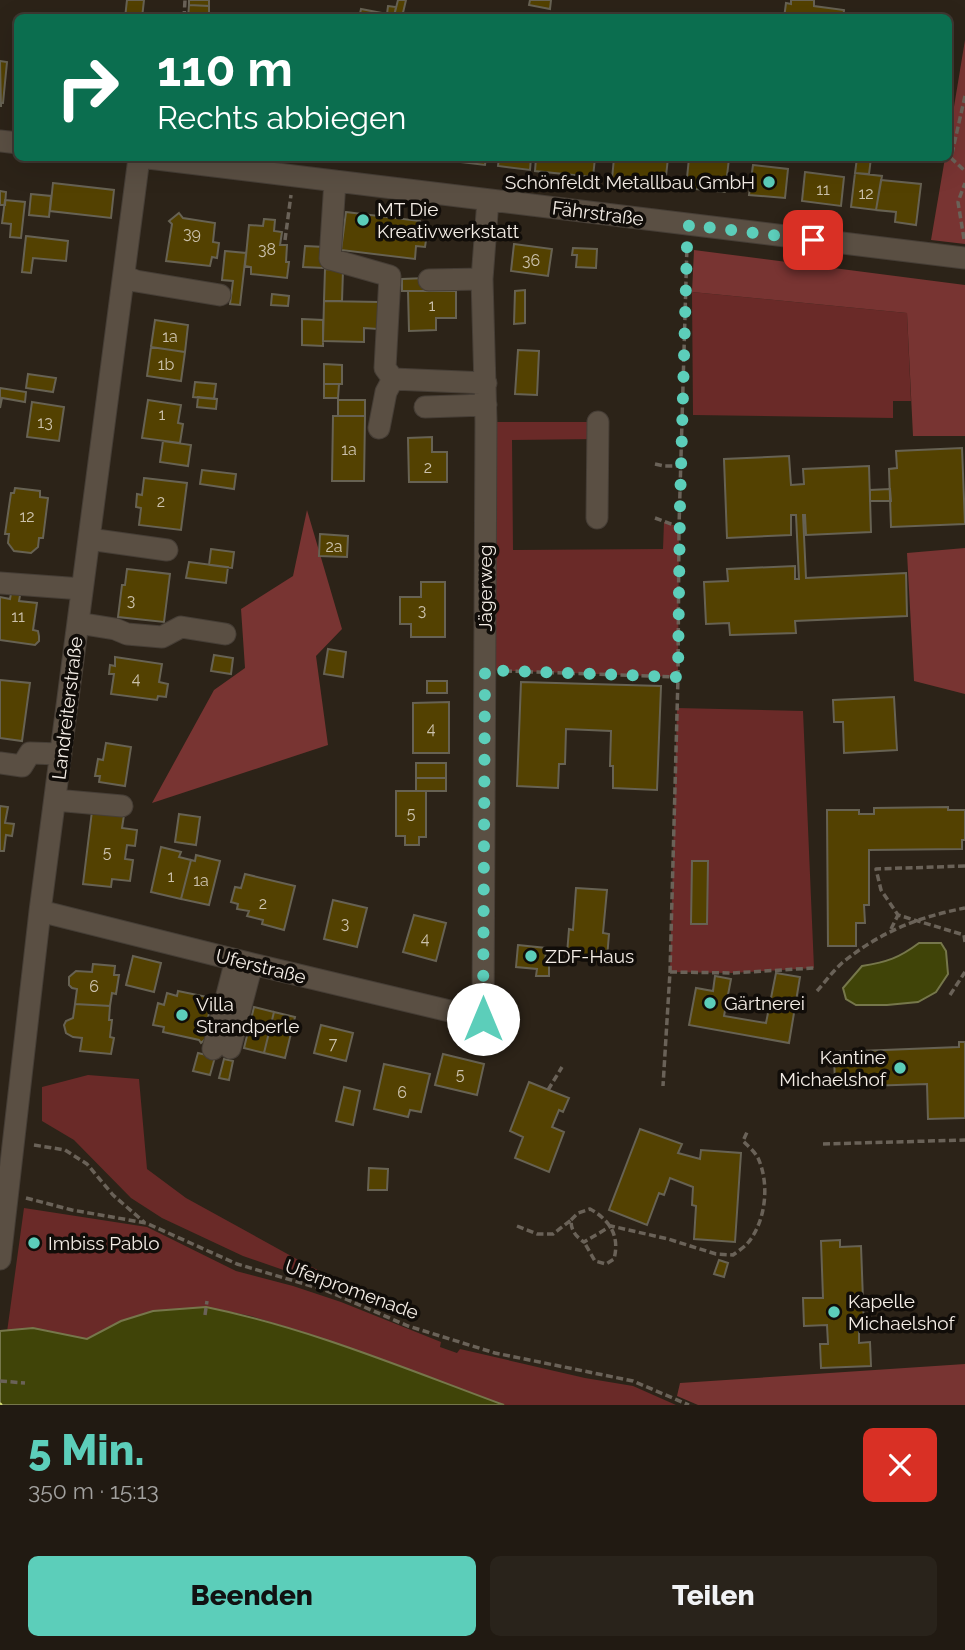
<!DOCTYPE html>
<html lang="de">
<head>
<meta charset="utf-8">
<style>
	body { margin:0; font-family:Raleway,sans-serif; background:#29231b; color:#f1f3f6; height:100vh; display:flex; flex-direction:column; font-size:26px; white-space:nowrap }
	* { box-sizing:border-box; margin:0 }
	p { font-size:23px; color:#a2a19f }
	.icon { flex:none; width:38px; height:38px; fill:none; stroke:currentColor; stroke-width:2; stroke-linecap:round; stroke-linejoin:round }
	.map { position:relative; height:1405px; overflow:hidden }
	.panel { display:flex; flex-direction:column; background:#211a12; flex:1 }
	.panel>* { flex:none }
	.banner { position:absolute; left:14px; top:14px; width:938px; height:147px; border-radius:10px; box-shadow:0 7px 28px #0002,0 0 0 2px #3e3832; background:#0b6e4f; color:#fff; overflow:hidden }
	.pin { position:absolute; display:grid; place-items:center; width:60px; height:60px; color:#fff; margin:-30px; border-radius:14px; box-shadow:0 4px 10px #0006 }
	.me { position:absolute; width:77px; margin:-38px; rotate:0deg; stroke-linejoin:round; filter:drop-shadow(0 0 5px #0008) }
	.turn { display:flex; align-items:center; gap:24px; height:147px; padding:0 28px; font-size:32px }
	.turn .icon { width:91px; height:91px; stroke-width:2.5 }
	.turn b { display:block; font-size:49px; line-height:60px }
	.round { display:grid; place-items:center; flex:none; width:74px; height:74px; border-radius:10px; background:#29231b }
	.head { display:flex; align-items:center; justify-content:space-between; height:119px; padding:0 28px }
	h1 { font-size:42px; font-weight:800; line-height:52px; color:#5cceba }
	.primary-button { display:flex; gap:14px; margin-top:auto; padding:14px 28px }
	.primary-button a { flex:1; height:80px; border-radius:10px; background:#5cceba; color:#111; font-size:28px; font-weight:800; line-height:80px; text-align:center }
	.primary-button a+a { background:#29231b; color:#f1f3f6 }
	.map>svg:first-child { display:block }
	.green { fill:#6a2a28 }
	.forest { fill:#783432 }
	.water { fill:#404408; stroke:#76774b; stroke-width:2 }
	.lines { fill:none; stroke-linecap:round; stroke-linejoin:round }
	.ferry { stroke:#cfd771; stroke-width:2; stroke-dasharray:9 7; stroke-linecap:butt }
	.building { fill:#534101; stroke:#676253; stroke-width:2 }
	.minor-casing { stroke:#463e36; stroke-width:23 }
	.path { stroke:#6a6258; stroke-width:3.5; stroke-dasharray:7 3.5; stroke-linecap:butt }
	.minor { stroke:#5a4f43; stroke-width:21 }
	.route { stroke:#5cceba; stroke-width:12; stroke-dasharray:0 21.6 }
	.poi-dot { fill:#5cceba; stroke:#110d09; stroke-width:2.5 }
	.labels { text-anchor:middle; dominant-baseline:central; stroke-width:7; stroke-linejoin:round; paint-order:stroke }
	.number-label { font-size:16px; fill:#ccc2ad }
	.poi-label { font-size:19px; fill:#f4ede6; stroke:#110d09; text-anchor:start }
	.street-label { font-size:19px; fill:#f4ede6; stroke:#110d09 }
</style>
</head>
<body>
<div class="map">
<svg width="965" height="1405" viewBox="0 0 965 1405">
	<rect width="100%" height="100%" fill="#2c2318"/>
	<path class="green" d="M692,292L907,313L911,401H893V418L693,415Z
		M486,422H598V439L512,440L513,550L663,549L664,522L679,527L678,677L485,670Z
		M677,708L803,711L814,968L732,973L670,972Z
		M88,1075L139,1079L147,1169L186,1198L302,1262L363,1293L324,1284L243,1256L162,1218L131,1198L74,1140L42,1121V1087Z
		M24,1208L147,1227L236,1271L293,1286L341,1302L441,1342L440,1347L457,1353L460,1349L585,1378L633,1386L676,1405H504L303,1332L251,1316L206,1307L153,1311L121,1321L87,1339L33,1328L7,1332Z"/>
	<path class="forest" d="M965,40V244L931,240L945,158H948L949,137Z
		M694,250L965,285V436H913L907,313L692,292Z
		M307,510L342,629L316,656L328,745L152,803L214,690L245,668L241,609L293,576Z
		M965,548V694L914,681L907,553Z
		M965,1364V1405H698L677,1396L680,1383Z"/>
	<path class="water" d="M919,943H941L946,951L948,974L936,992L918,1002L887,1005H856L846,999L843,988L862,966C887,962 899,958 919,943Z
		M206,1307C309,1328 406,1369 504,1405H0V1331L33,1328L87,1339L121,1321L153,1311Z"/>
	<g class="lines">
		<path class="ferry" d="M0,1403L2,1405"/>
	</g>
	<path class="building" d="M127,0H144L142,18H125Z
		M189,0H209V6L189,5Z
		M398,0H406L402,17L394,16Z
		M530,0H551L550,9L529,5Z
		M791,0H814V6L844,10L843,18H784L786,3L791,4Z
		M189,5L209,6V18H188Z
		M388,6L396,7L394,16L402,18H359L361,9L387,14Z
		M0,61L7,62L3,103H1V107Z
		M427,158H486L485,165Z
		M499,158H531L530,170L498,166Z
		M536,158H595L593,177L535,171Z
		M614,158H668L665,185L612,179Z
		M689,158L729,159L725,192L686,188Z
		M857,158H871L869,174L855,173Z
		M753,165L788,169L785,198L749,195Z
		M805,172L844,177L841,206L802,201Z
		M855,173L882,176L876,210L851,207Z
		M881,180L921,184L916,225L895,222L896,212L876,210Z
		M53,183L114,190L111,218L50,211Z
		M0,191L6,192L5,205H0Z
		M31,194L51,196L49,217L29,215Z
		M5,200L25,202L21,238L10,237L11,224L2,223Z
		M346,212L420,221L418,233L427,234L425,247L416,246L415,259L341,250Z
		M179,213L183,218L215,223L213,242L219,243L217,258L212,257L210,266L166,261L172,224L169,221Z
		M264,219L275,220L274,231L282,232L280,245H287L286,262H289L287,278L251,274V267L245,266L249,225L263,226Z
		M26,236L68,241L66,261L33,258L31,273L22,272Z
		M514,244L552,249L548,276L511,271Z
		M305,246L325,247L324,268L303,267Z
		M573,248L597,249L596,268L576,267L577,255H572Z
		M225,251L246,253L240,305L230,304L233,281L222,280Z
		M325,269L343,270L342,301H324Z
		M426,278V291H402V279Z
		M525,290V323L514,324L515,291Z
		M408,291H456V318H436V330L409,331Z
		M272,294L289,296L288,306L271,305Z
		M324,301L379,302L378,329L364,328V342L323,341Z
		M302,319L323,320V346L302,345Z
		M155,320L188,325L185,352L151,347Z
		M151,347L185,352L181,381L147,376Z
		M518,350L539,351L537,395L515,394Z
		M324,364L342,365V384H324Z
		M28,374L56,378L53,392L26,388Z
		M195,382L216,384L214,399L193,397Z
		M324,384H339L338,398H324Z
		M0,388L26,392L25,402L2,398L0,408Z
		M198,397L217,399L216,409L197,407Z
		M148,400L181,405L178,423L183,424L180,443L142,438Z
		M338,400H365V416H338Z
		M32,402L64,407L59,441L27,437Z
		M333,416H365L364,481H332Z
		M432,437V452H447V482H409L408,438Z
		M163,441L191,445L188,466L160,462Z
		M962,448L965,524L891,527L889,469L897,468L896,451Z
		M789,456L791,485L804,484L803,469L869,466L871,532L806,535L805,515H803L806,578L906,573L907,616L795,621L796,633L730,635L729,623L706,624L704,582L728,581L727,569L795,566V579H799L796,515H791V535L727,538L724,459Z
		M202,470L236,474L234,489L200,484Z
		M144,478L187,483L181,530L139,525L141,508L136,507L137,494L142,495Z
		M15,488L40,491V497L48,498L43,538H39L38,547L31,553L14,551L8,543L9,534H5L11,493H14Z
		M890,489L891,501H870V490Z
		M320,534L348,536L347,557L319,556Z
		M211,549L234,552L232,568L209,565Z
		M189,562L228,567L226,583L186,578Z
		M127,569L170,574L164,622L118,617L122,585H125Z
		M421,582H445V637H411V624H400V597H421Z
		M12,588L21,590L19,601L37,603L33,630L38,631L39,636V641L35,645L0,640V597L10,599Z
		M328,649L346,652L343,677L324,674Z
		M214,655L233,658L231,674L211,671Z
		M115,657L162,664L159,682L168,684L166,697L158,696L157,700L111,694L114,674H109L110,665L115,666Z
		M0,680L30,683L22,741L0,738Z
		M427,681H447V693H427Z
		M521,682L661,686L657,790L613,788V766H610L611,731L566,729L565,764H559L558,788L517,786Z
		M894,697L897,750L844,753L843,722H834L833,700Z
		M449,702V753H413V703Z
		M106,743L131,747L125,786L99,782L100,776H95L98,759L103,760Z
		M416,763H446V778H416Z
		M416,778H446V791H416Z
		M396,791H426V837H419V845H405V836H396Z
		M0,806L8,807L5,823L14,824L12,836L6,835L4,851H0Z
		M948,807V810H965V840H962V849L869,850V905H864L865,923H856V946H828L827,810H859V814H874V808Z
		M92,811L124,815L122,828L137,830L135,846L127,845L125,859L133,860L130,881L112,879L111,887L83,884Z
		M179,814L200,817L196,845L175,842Z
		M161,847L181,852L179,857L191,860L181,899L151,892Z
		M196,855L220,861L209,905L181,899L191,860L195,861Z
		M692,861H708L707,924H691Z
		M245,874L295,886L284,930L262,924L263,920L247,916L249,911L237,909L238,904L231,902L235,887L241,888Z
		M576,888L607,890L603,933L609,934L607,958L567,954L569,929L573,930Z
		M333,900L367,908L357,947L324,939Z
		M414,915L446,923L436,961L403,952Z
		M518,945L546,948L545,965H549V976H536L537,969L516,967Z
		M133,956L161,963L154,992L126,985Z
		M93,964L115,966L114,975H119L116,994L112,993L110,1006L75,1004L77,989L72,988L69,985V977L76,971L92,972Z
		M776,973L800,977L789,1043L689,1025L696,988L713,991L715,976L731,979L724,1016L766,1023Z
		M178,991L212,998L206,1028L210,1035L201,1043L199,1040L163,1032L164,1027L153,1025L158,1003L164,1005L167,993L177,996Z
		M75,1004L110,1006L109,1020H112L110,1037L114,1038L111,1054L80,1051L82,1038L73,1037L66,1033L64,1025L66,1021L73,1018Z
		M254,1007L274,1012L264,1053L244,1048Z
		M274,1012L295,1017L285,1058L264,1053Z
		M321,1025L353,1033L346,1061L314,1053Z
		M959,1042H965V1118L928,1119L927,1084L835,1087L834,1052L959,1047Z
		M198,1053L215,1057L210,1075L193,1071Z
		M443,1054L484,1064L477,1095L435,1085Z
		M224,1059L233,1061L229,1080L219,1078Z
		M384,1064L430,1074L421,1112L410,1110L408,1117L374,1109Z
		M529,1082L569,1098L563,1112L559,1110L552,1127L564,1132L549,1172L515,1158L523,1137L510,1131Z
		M344,1087L360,1091L353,1125L336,1121Z
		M640,1129L682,1144L678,1153L700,1159L701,1150L741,1153L735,1242L694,1239L696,1206L692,1205L693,1187L670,1178L664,1195L659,1193L647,1225L609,1210Z
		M369,1168L388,1169L387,1190H368Z
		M840,1240V1247L861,1246L864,1327H859V1343L870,1342L871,1366L821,1368L820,1344H828L827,1325L804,1326L803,1298H823L821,1241Z
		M719,1260L728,1263L724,1277L714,1274Z"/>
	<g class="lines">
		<g class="minor-casing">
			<path id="minor" d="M0,141L18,143
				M148,158L965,258
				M335,181L330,259L390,276L385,368L393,379L486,383
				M124,276L136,281L220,295
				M429,280L482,279
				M425,407L486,405
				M379,428L386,392L393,379
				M597,518L598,422
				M89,539L167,550
				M0,583L82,589
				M78,623L115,629L127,634L162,637L181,627L225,634
				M0,763L22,766L30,753L61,754
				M55,800L122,806
				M40,911L252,964L483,1019L486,422L482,279L488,200
				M230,1048L252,964
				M213,1049L236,960
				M0,1259L40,911L139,158"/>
		</g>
		<path class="path" d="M184,18L185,0
			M965,96L951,158L965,171
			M964,239L958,202L965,183
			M285,240L291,195
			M655,464L664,466H680
			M655,518L679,527
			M505,671L678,677L670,972L663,1086
			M678,677L679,527L687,245
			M965,866L876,869L881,890L898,915L964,935L965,942
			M891,929L898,915
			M670,972L732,973L814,968
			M817,991C825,982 833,971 842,963C880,932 918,917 965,908
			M950,995L965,972
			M548,1090L562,1067
			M823,1144L965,1140
			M34,1145L65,1150L87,1164L113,1195L144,1222
			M26,1198L72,1210L146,1223L237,1264L325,1290L408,1326L495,1353L633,1381L689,1405
			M571,1220L578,1213L590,1209C610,1220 620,1236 614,1259L606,1264L595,1261L584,1242
			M517,1226L537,1234H553L571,1220C571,1230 575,1236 584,1242L611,1226L668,1239L716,1254L733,1255C737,1252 743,1248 747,1244C766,1222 770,1184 758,1158C755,1152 748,1146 743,1141L748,1130
			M205,1315L207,1301
			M0,1381L25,1383"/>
		<use href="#minor" class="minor"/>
	</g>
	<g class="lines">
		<path class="route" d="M483,1019L485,670L678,677L680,506L687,246L689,225L813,240"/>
	</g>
	<g class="poi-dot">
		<circle cx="769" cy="182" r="7"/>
		<circle cx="363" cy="220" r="7"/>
		<circle cx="531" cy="956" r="7"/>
		<circle cx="710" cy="1003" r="7"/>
		<circle cx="182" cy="1015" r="7"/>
		<circle cx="900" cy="1068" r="7"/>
		<circle cx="34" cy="1243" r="7"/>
		<circle cx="834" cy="1312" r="7"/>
	</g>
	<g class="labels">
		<g class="number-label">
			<text x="823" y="189">11</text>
			<text x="866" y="193">12</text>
			<text x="192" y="233">39</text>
			<text x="267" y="249">38</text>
			<text x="531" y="260">36</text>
			<text x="432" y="305">1</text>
			<text x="170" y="336">1a</text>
			<text x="166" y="364">1b</text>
			<text x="162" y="414">1</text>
			<text x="45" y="422">13</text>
			<text x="349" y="449">1a</text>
			<text x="428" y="467">2</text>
			<text x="161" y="501">2</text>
			<text x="27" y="516">12</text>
			<text x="334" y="546">2a</text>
			<text x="131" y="600">3</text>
			<text x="422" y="610">3</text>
			<text x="18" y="616">11</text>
			<text x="136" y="678">4</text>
			<text x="431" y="728">4</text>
			<text x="411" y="813">5</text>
			<text x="107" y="852">5</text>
			<text x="171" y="876">1</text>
			<text x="201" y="880">1a</text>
			<text x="263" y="903">2</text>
			<text x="345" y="923">3</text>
			<text x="425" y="938">4</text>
			<text x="94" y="986">6</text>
			<text x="333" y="1043">7</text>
			<text x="460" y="1074">5</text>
			<text x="402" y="1092">6</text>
		</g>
		<g class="poi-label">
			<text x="755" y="182" text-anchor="end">Schönfeldt Metallbau GmbH</text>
			<text x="377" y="209">MT Die<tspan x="377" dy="22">Kreativwerkstatt</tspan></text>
			<text x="545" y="956">ZDF-Haus</text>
			<text x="724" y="1003">Gärtnerei</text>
			<text x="196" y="1004">Villa<tspan x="196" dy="22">Strandperle</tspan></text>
			<text x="886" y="1057" text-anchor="end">Kantine<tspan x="886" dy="22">Michaelshof</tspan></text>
			<text x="48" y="1243">Imbiss Pablo</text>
			<text x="848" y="1301">Kapelle<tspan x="848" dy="22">Michaelshof</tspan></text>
		</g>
		<g class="street-label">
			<text transform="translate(598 213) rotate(7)">Fährstraße</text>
			<text transform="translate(485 588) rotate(-90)">Jägerweg</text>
			<text transform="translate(67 708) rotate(-83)">Landreiterstraße</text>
			<text transform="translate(261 966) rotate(14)">Uferstraße</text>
			<text transform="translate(352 1289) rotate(20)">Uferpromenade</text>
		</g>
	</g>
</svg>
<div class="pin" style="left:813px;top:240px;background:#d93025"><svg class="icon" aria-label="arrive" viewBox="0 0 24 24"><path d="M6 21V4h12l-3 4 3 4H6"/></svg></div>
<svg class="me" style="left:483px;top:1019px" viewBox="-20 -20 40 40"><circle r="19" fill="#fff"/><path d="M0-13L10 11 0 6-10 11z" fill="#5cceba"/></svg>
<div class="banner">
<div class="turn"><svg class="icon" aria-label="right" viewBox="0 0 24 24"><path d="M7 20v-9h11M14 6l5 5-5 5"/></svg><div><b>110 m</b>Rechts abbiegen</div></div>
</div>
</div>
<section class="panel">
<div class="head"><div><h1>5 Min.</h1><p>350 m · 15:13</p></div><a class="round" style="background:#d93025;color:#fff"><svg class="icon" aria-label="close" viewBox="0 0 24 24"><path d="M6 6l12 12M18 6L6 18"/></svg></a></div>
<div class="primary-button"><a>Beenden</a><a>Teilen</a></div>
</section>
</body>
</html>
